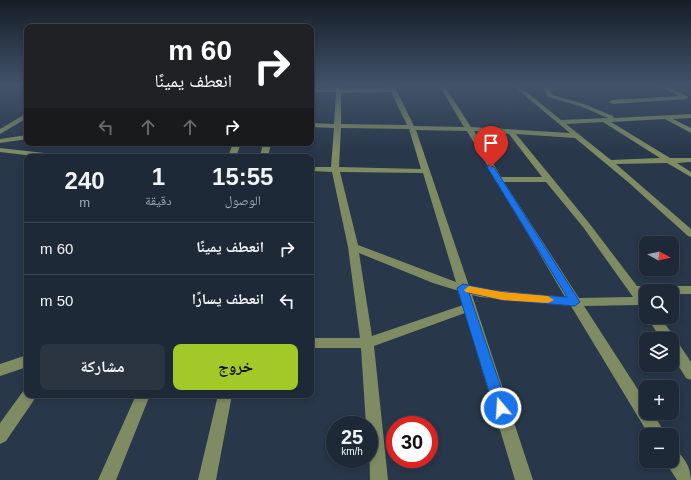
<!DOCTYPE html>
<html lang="ar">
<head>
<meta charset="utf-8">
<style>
	body { margin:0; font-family:Arial,"Noto Naskh Arabic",sans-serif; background:#2b3542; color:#f1f3f6; direction:rtl; height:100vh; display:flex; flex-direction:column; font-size:15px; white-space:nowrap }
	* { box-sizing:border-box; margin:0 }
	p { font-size:13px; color:#a1a6ad }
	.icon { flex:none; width:22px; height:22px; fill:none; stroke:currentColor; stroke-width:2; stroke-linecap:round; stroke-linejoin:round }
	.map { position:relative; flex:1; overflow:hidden; direction:ltr }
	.drawer { position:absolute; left:24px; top:154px; width:290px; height:244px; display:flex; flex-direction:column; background:#1e2937; border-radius:8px; box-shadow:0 2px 6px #0003,0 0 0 1px #3c4552; direction:rtl }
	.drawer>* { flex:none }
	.guide { position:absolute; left:24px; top:24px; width:290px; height:122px; border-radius:8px; box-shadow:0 2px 6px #0003,0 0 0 1px #3c4552; direction:rtl; background:#202124; color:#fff; overflow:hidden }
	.needle { width:26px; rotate:98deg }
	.tools { position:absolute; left:639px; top:236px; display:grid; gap:8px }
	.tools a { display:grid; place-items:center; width:40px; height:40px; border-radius:8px; background:#1e2937; box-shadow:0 2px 6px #0003,0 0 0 1px #3c4552; font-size:20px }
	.speed { position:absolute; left:326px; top:416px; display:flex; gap:8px; font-size:20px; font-weight:700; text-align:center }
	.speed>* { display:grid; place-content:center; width:52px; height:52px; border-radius:50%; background:#1e2937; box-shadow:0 2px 6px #0003,0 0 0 1px #3c4552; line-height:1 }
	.speed small { font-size:10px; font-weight:400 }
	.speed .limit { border:6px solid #d22; background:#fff; color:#111 }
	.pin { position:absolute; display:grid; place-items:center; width:34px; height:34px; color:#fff; margin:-41px -17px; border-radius:50% 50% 50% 0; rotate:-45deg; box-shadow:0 0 4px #0007 }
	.pin .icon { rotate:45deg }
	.me { position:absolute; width:44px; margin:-22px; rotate:342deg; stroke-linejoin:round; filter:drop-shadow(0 0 3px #0008) }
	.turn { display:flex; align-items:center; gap:14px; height:84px; padding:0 16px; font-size:18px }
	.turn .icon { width:52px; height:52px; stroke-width:2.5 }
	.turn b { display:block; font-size:28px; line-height:34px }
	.lanes { display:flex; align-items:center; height:38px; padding:0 16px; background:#0003; justify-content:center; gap:20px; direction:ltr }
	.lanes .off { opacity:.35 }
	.eta { display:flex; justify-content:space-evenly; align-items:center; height:68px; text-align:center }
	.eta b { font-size:24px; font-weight:700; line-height:28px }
	.primary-button { display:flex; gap:8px; margin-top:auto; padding:8px 16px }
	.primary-button a { flex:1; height:46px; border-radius:8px; background:#a2c928; color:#111; font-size:16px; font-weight:700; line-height:46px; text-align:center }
	.primary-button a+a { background:#2b3542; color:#f1f3f6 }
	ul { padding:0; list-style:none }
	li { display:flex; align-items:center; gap:12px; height:52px; padding:0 16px; border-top:1px solid #3c4552 }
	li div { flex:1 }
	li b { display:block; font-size:15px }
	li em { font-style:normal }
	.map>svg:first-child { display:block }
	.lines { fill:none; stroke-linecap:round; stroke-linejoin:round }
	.minor { fill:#7f8c63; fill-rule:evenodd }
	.route { fill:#1a73e8; stroke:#114b97 }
	.slow { fill:#f59e0b }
</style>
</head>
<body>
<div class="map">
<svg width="691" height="480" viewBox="0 0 691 480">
	<rect width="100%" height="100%" fill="#283749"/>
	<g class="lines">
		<path class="minor" d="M333,85H339L340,89L390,88L389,85H394L414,126L464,127L439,85H444L471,127L570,133L512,85H518L561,120L608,118L580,106L548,97L544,90L547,85H552L550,90L552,95L584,104L613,116L614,118L691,114V118L673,119L691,128V133L665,119L611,122L670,158H691V162L677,163L691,172V177L667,163L616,164L691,229V237L688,236L628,182L575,138L516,134L589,223L637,286H691V294H672V291H646V294H643L646,298L645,309L639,305L584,306L646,402V413H653L666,435H649L571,306L480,297L472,295L533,480H515L465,313L374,346L388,480H370L369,425H366L361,348H311V338H360L348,247L332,172L311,171V167H331L334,128L311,127V123L334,124L336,94L335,92H311V88H334ZM391,92L407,125L341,124V93ZM603,122L660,158L611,160L566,124ZM341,128L409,129L421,169L339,167ZM416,130L467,131L565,297L480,289L469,286ZM474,131L509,134L542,177H501ZM340,172L423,173L456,282L358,245ZM504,182H546L583,227L633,297L579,298ZM359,253L433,283L459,291L463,305L372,336Z
			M656,85H664L689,97L686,99L612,104L609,102L612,100L679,96Z
			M27,113V118L0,134V129Z
			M27,135V139L0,143V139Z
			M233,143H241L236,157H228Z
			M263,143H271L268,157H260Z
			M0,148L62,155L66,157H42L0,152Z
			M647,317H660L673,335L674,340L677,341L691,362V380L686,378L672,356V339H661Z
			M27,355V367L0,376V364Z
			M27,389V395H36L34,400L6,441L0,444V423L24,390Z
			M136,395H150L116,480H98Z
			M218,395H232L216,480H198Z
			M672,449C683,453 691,468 691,480H677L666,463L665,461H672Z"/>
	</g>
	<linearGradient id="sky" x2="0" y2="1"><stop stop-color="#161e28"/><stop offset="0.56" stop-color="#42536a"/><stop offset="1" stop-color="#42536a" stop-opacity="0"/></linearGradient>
	<rect width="691" height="153" fill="url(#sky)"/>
	<path class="route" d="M488,165L494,167L580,302L575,306L502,300L469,293L508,408L506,412L501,414L496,412L494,408L457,288L463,284L502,292L567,297L487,167Z"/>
	<path class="slow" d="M469,286L502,292L548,296L554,300L548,303L502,300L466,292L464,290Z"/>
</svg>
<div class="tools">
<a><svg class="needle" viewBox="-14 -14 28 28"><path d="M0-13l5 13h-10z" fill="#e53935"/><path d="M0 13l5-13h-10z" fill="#a1a6ad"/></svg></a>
<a><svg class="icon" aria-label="search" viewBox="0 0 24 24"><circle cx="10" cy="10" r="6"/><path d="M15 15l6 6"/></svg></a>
<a><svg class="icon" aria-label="layers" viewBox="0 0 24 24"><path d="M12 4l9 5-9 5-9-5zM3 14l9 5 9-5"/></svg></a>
<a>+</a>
<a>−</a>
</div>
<div class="speed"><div>25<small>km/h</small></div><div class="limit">30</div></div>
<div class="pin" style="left:491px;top:167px;background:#d93025"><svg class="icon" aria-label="arrive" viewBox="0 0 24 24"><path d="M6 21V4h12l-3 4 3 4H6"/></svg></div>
<svg class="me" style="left:501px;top:408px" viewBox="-20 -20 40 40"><circle r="17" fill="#1a73e8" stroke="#fff" stroke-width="3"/><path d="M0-11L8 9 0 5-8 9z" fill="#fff"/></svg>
<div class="guide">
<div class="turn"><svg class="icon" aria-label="right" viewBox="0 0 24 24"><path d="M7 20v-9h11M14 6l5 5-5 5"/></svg><div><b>60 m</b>انعطف يمينًا</div></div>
<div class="lanes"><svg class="icon off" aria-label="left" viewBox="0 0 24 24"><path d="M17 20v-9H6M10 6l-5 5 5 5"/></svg><svg class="icon off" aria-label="ahead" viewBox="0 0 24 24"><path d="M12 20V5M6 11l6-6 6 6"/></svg><svg class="icon off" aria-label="ahead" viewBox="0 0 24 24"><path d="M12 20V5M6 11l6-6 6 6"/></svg><svg class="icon" aria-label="right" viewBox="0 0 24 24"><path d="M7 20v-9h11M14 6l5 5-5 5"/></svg></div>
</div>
<section class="drawer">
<div class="eta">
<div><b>15:55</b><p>الوصول</p></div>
<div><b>1</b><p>دقيقة</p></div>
<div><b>240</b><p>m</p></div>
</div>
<ul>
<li><svg class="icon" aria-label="right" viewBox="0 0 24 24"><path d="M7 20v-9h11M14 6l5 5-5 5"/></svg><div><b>انعطف يمينًا</b></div><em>60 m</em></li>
<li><svg class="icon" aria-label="left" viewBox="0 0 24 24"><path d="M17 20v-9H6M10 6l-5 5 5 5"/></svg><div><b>انعطف يسارًا</b></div><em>50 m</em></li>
</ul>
<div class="primary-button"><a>خروج</a><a>مشاركة</a></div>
</section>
</div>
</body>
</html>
